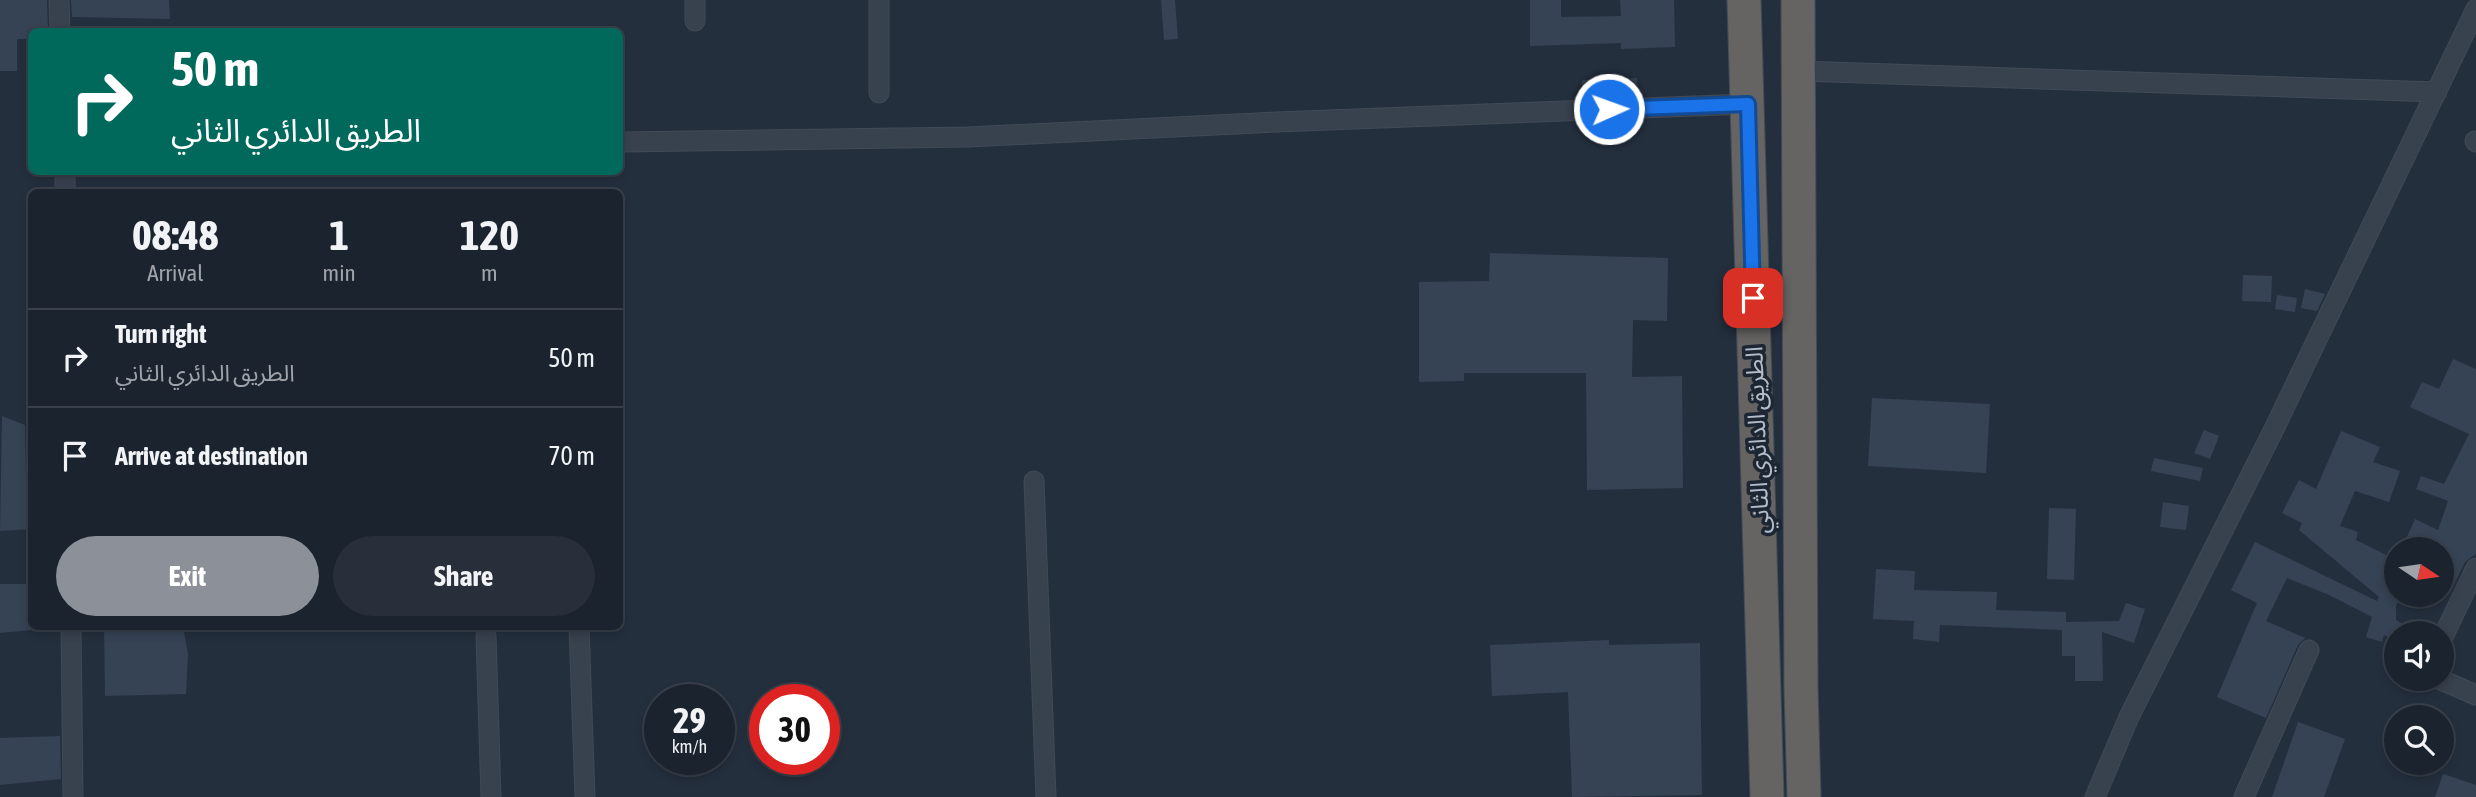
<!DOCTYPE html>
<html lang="en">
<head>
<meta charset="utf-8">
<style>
	body { margin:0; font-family:"Asap Condensed","Noto Sans Arabic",sans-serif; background:#282f3a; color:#f1f3f6; height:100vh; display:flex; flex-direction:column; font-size:26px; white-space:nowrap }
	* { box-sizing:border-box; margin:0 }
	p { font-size:23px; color:#a0a4aa }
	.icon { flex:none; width:38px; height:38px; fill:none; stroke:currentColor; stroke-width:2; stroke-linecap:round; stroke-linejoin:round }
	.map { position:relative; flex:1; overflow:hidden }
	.panel { position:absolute; left:28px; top:189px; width:595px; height:441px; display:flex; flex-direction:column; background:#1b232e; border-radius:10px; box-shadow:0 4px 10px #0003,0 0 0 2px #39404a }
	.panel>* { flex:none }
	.banner { position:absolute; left:28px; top:28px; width:595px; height:147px; border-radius:10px; box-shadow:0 4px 10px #0003,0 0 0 2px #39404a; background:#00695c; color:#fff; overflow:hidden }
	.needle { width:46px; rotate:103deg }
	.controls { position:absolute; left:2384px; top:537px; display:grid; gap:14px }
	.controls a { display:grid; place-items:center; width:70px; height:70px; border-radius:50%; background:#1b232e; box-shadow:0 4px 10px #0003,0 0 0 2px #39404a; font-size:35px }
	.speed { position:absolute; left:644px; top:684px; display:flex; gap:14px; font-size:35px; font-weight:700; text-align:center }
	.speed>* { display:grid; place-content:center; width:91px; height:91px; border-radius:50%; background:#1b232e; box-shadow:0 4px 10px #0003,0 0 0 2px #39404a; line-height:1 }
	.speed small { font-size:18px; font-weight:400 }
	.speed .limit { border:10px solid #d22; background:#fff; color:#111 }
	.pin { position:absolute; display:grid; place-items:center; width:60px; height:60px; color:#fff; margin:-30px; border-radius:14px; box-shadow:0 4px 10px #0006 }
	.me { position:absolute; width:77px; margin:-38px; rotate:88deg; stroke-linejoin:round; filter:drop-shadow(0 0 5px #0008) }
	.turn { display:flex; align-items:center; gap:24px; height:147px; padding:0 28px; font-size:32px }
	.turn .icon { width:91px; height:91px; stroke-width:2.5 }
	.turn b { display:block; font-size:49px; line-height:60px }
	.eta { display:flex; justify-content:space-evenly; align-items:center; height:119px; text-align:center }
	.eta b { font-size:42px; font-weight:700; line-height:49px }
	.primary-button { display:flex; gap:14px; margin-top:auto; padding:14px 28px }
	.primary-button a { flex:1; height:80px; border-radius:42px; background:#8c9099; color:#fff; font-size:28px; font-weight:700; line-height:80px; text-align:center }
	.primary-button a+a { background:#282f3a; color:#f1f3f6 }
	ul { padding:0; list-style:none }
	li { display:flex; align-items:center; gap:21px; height:98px; padding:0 28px; border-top:2px solid #39404a }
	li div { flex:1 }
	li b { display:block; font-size:26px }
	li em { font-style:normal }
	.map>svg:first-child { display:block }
	.building { fill:#364354 }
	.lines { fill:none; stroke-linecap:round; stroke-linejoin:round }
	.minor-casing { stroke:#414a57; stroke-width:21 }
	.trunk-casing { stroke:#434c59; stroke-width:35 }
	.minor { stroke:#38414e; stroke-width:19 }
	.trunk { stroke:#656462; stroke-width:33 }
	.route-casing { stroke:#114b97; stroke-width:18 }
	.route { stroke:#1a73e8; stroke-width:12 }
	.labels { text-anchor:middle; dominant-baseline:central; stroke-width:7; stroke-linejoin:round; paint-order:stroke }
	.street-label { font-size:24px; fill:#b4bcc9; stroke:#1d2633 }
</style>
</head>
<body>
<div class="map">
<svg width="2476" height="797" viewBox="0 0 2476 797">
	<rect width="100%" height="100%" fill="#242f3e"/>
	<path class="building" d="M0,0H47L48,32H32V39H17V71H0Z
		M71,0H169L170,19L72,17Z
		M1161,0H1175L1178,39L1164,40Z
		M1530,0H1561V17L1621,16L1620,0H1674L1675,47L1621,49V43L1530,46Z
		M1637,78L1638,96L1582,98V80Z
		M1490,253L1668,258L1667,321L1633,320L1632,377L1682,376L1683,488L1587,490L1586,373H1464V381L1419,382V282L1489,281Z
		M2243,275L2272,276L2271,302L2242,301Z
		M2305,289L2325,294L2317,311L2301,308Z
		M2277,295L2297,298L2295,312L2275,309Z
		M2453,359L2476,369V554L2465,562L2450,593L2441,589V550H2401L2415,519L2438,530L2448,501L2416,489L2421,476L2444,484L2469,434L2410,407L2422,382L2439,389Z
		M1872,398L1990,404L1986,473L1868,466Z
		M2,416L25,425L26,478L32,477V529L0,531Z
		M2204,430L2219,436L2210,459L2194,453Z
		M2341,431L2380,447L2373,462L2400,471L2389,502L2355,491L2340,526L2358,532L2356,540L2396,560V595H2401L2396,606V620L2421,634H2396V641L2384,635L2382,642L2366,637L2372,617L2329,595L2287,578L2266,621L2305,638L2298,645L2266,718L2217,697L2257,603L2231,590L2255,542L2377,601L2379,597L2299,530L2302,523L2282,513L2299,480L2316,489Z
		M2154,458L2203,468L2200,481L2151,471Z
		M2163,502L2189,506L2186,530L2160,527Z
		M2049,508L2076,509L2074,580L2047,579Z
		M1876,569L1915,571L1914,590L1997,592L1996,610L2066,612V622L2119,621L2126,603L2145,609L2134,643L2102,632L2103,681H2075V656H2062V630L1940,625L1939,642L1913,639L1914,621L1873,619Z
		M0,584H32V630L0,633Z
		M104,626H183L188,654L186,694L105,696Z
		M1609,640V645L1700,643L1702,795L1572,797L1568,692L1492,696L1490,645Z
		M2298,722L2345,739L2324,797H2272Z
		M60,736L61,779L0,785V738Z
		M2443,774L2476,785V797H2435Z"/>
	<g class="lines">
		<g class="minor-casing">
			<path id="minor" d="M59,0L60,32
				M695,0V21
				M879,0V93
				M1799,71L2437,92
				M2475,141L2476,142
				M620,142L968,137L1276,122L1748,104
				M65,172V192
				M1034,481L1046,797
				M71,626L73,797
				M579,626L585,797
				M486,636L491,797
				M2441,641L2476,568
				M2439,679L2476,695
				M2095,797L2129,717L2274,429L2476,9
				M2244,797L2309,650"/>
		</g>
		<g class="trunk-casing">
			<path id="trunk" d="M1744,0L1767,797
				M1798,0L1801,689L1804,797"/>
		</g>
		<use href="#minor" class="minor"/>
		<use href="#trunk" class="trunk"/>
	</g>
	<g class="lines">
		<g class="route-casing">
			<path id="route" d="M1609,109L1748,104L1753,298"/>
		</g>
		<use href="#route" class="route"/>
	</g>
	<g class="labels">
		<g class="street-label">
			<text transform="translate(1757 440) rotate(-92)">الطريق الدائري الثاني</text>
		</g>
	</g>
</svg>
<div class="controls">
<a><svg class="needle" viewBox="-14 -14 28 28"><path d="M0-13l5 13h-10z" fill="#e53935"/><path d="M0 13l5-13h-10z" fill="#a0a4aa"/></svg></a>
<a><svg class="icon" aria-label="sound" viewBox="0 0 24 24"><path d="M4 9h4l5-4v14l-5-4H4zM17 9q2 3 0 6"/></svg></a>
<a><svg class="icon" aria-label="search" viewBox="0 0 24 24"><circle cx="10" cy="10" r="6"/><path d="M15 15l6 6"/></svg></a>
</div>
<div class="speed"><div>29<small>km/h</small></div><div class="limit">30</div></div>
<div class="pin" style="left:1753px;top:298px;background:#d93025"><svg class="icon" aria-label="arrive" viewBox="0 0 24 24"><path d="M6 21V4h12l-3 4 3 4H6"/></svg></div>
<svg class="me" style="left:1609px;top:109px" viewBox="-20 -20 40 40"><circle r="17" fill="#1a73e8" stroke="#fff" stroke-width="3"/><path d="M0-11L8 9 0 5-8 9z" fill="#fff"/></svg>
<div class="banner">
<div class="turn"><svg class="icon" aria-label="right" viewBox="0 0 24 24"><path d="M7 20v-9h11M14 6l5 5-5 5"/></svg><div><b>50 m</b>الطريق الدائري الثاني</div></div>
</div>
<section class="panel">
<div class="eta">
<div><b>08:48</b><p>Arrival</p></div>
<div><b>1</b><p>min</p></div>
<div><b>120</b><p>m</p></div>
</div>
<ul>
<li><svg class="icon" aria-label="right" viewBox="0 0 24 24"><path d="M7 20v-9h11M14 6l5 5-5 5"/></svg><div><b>Turn right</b><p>الطريق الدائري الثاني</p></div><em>50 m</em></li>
<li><svg class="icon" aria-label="arrive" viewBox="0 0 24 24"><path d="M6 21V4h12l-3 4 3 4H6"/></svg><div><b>Arrive at destination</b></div><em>70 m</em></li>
</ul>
<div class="primary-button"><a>Exit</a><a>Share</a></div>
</section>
</div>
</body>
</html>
